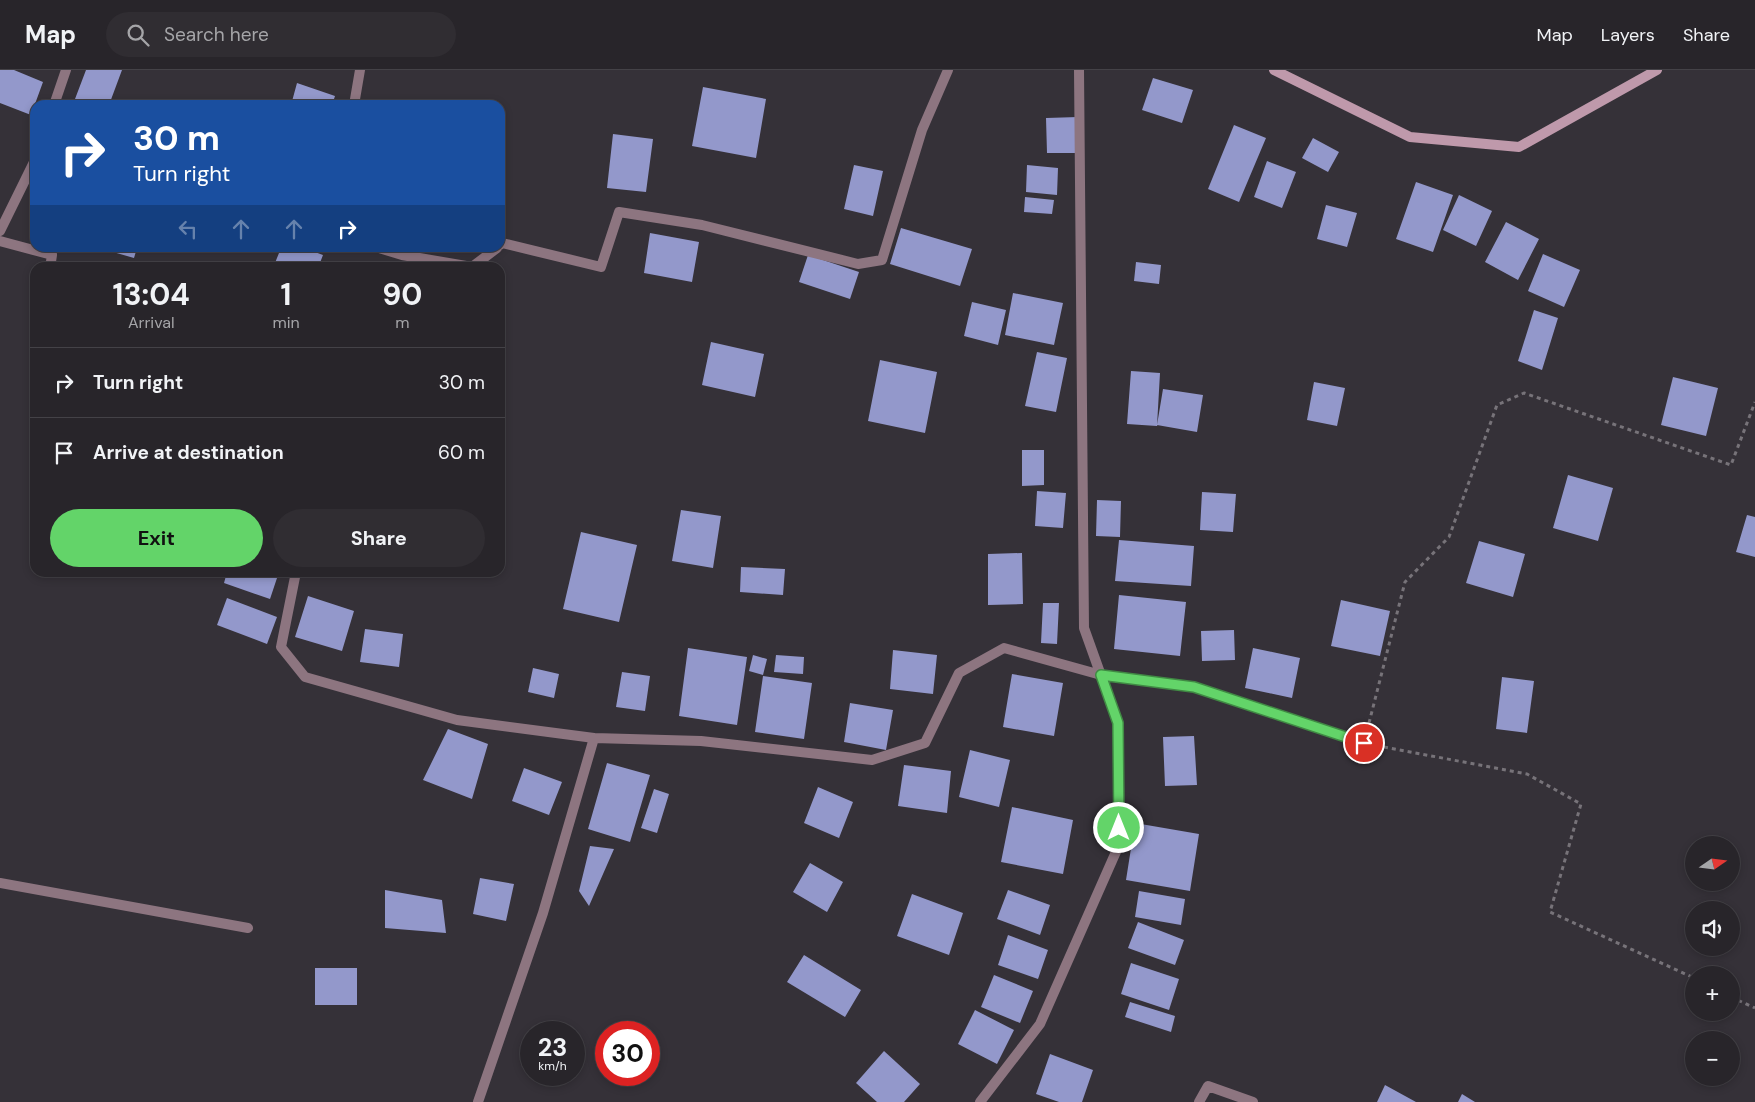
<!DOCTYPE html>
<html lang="en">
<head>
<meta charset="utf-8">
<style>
	body { margin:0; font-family:"DM Sans",sans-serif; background:#302d32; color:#f1f3f6; height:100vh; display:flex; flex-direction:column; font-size:19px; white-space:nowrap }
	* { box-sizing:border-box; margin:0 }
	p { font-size:16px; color:#a5a5a8 }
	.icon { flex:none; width:28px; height:28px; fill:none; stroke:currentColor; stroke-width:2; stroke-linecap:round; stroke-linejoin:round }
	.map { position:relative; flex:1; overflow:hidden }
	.side { position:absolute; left:30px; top:192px; width:475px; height:315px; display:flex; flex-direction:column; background:#28252a; border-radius:15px; box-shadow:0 2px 8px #0003,0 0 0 1px #444247 }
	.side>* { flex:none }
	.hud { position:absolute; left:30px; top:30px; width:475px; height:152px; border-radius:15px; box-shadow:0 2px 8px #0003,0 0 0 1px #444247; background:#1a4fa0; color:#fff; overflow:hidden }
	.needle { width:32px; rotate:76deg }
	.buttons { position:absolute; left:1685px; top:766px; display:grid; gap:10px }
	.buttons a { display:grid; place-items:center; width:55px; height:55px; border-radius:50%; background:#28252a; box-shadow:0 2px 8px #0003,0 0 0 1px #444247; font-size:25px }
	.speed { position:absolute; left:520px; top:951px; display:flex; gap:10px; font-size:25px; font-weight:700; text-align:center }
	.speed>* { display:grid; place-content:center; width:65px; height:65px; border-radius:50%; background:#28252a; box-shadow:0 2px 8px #0003,0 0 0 1px #444247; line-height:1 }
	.speed small { font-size:12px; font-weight:400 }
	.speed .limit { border:8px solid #d22; background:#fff; color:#111 }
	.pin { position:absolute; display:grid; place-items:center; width:42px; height:42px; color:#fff; margin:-21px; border:2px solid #fff; border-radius:50%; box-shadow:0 1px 5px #0007 }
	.me { position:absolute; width:55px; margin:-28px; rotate:0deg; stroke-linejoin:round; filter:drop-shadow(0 0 4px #0008) }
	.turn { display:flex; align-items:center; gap:18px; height:105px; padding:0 20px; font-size:22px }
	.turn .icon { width:65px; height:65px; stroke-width:2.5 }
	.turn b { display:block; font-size:35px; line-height:42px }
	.lanes { display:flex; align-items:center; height:48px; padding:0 20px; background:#0003; justify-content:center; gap:25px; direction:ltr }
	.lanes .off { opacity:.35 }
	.eta { display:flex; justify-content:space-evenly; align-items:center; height:85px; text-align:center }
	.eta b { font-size:30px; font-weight:700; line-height:35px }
	.action { display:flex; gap:10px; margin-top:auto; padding:10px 20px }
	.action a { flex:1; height:58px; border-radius:30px; background:#63d469; color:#111; font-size:20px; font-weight:700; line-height:58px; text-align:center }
	.action a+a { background:#302d32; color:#f1f3f6 }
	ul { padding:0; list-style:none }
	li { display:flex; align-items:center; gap:15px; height:70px; padding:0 20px; border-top:1px solid #444247 }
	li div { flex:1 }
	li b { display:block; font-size:19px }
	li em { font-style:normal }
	header { display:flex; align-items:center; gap:30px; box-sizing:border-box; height:70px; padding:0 25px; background:#28252a; border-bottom:1px solid #444247 }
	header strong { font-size:24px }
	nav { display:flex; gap:28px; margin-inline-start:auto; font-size:18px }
	.search { width:350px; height:45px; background:#302d32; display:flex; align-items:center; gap:12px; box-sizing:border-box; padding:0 18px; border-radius:28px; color:#a5a5a8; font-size:19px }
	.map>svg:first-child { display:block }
	.building { fill:#9398cb }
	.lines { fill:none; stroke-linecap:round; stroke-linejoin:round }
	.path { stroke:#777379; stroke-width:3; stroke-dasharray:4 4; stroke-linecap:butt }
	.street { stroke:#8d7580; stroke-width:10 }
	.secondary { stroke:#bf99ab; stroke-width:10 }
	.route-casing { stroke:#408a44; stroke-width:12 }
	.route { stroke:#63d469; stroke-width:9 }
</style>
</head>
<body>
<header>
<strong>Map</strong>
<div class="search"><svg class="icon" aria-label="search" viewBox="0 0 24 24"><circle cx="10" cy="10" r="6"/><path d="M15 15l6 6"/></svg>Search here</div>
<nav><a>Map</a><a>Layers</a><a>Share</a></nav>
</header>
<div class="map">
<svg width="1755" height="1032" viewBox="0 0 1755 1032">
	<rect width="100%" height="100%" fill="#353138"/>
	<path class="building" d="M0,0H14L43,12L31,45L0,33Z
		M86,0H122L109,35H92L75,29Z
		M1153,8L1193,20L1182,53L1142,40Z
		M297,13L335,26L332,35H291Z
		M703,17L766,29L756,88L692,76Z
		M1078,47L1079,83H1047L1046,48Z
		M1234,55L1266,68L1239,132L1208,119Z
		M613,64L653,69L646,122L607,118Z
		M1313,68L1339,82L1328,102L1302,88Z
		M1267,91L1296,102L1282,138L1254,127Z
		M854,95L883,101L873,146L844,139Z
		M1027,95L1058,98L1057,125L1026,122Z
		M1416,112L1453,125L1433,182L1396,169Z
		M1459,125L1492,141L1476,176L1443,160Z
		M1025,127L1054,130L1052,144L1024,142Z
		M1326,135L1357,143L1347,177L1317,169Z
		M1506,152L1539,169L1518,210L1485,192Z
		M901,158L972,179L960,216L890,194Z
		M650,163L699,172L692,212L644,203Z
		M99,178H137L134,188Z
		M281,178H304L323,185L318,198H273Z
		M1543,184L1580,200L1564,237L1528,221Z
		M808,185L859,202L850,229L799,212Z
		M1136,192L1161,195L1159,214L1134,211Z
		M1013,223L1063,233L1054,275L1005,265Z
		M972,232L1006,240L998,275L964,266Z
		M1534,240L1558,248L1542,300L1518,291Z
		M711,272L764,284L755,327L702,315Z
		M1037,282L1067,288L1056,342L1025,336Z
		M880,290L937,302L925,363L868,351Z
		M1131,301L1160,303L1157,356L1127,354Z
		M1673,307L1718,318L1706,366L1661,355Z
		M1314,312L1345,318L1337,356L1307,350Z
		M1163,319L1203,325L1197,362L1157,355Z
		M1022,380H1044V415L1022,416Z
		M1568,405L1613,418L1598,471L1553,458Z
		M1037,421L1066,423L1063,458L1035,456Z
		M1202,422L1236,424L1233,462L1200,460Z
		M1097,430L1121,431L1120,467L1096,466Z
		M681,440L721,446L713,498L672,491Z
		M1747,445L1755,447V487L1736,482Z
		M581,462L637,475L619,552L563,539Z
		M1119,470L1194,476L1191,516L1115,511Z
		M1479,471L1525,484L1513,527L1466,513Z
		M1022,483L1023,534L988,535V484Z
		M741,497L785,499L783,525L740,522Z
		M227,502H279L270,529L224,513Z
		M1119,525L1186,532L1180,586L1114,579Z
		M308,526L354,541L342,581L295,567Z
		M227,528L277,547L267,574L217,555Z
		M1341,530L1390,541L1380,586L1331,576Z
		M1043,533H1059L1057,574L1041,573Z
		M365,559L403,564L399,597L360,592Z
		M1234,560L1235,590L1202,591L1201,561Z
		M688,578L747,587L737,655L679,646Z
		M1253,578L1300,588L1292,628L1245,618Z
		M893,580L937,585L933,624L890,619Z
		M753,585L767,589L763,605L749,601Z
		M776,585L804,587L803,604L774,602Z
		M533,598L559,604L554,628L528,622Z
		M622,602L650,606L645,641L616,637Z
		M1012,604L1063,613L1054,666L1003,657Z
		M763,606L812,613L804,669L755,662Z
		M1502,607L1534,611L1527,663L1496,659Z
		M850,633L893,640L886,680L844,672Z
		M448,659L488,674L472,729L423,710Z
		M1194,666L1197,715L1165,716L1163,667Z
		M970,680L1010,690L999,737L959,727Z
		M607,693L650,705L630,772L588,759Z
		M904,695L951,701L947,743L898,736Z
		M524,698L562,712L549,745L512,731Z
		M818,717L853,732L839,768L804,753Z
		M654,719L669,724L657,763L641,758Z
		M1012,737L1073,750L1063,804L1001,792Z
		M1135,753L1199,764L1190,821L1126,810Z
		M590,776L614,779L589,836L579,821Z
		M810,793L843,812L827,842L793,822Z
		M480,808L514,814L506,851L473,844Z
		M385,820L442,830L446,863L385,858Z
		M1008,820L1050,835L1040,865L997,849Z
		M1139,821L1185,829L1181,855L1135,847Z
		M912,824L963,843L949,885L897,866Z
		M1138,852L1184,870L1175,895L1128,878Z
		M1008,865L1048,880L1038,909L998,895Z
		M804,885L861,920L845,947L787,912Z
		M1131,893L1179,909L1169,940L1121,924Z
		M315,898H357V935H315Z
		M994,905L1033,921L1020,953L981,937Z
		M1130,932L1175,946L1171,962L1125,947Z
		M975,940L1014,960L997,994L958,974Z
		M884,981L920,1014L904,1032H877L856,1013Z
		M1050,984L1093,1000L1082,1032H1059L1036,1024Z
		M1385,1015L1416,1032H1377Z
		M1462,1024L1475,1032H1458Z"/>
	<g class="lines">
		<path class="path" d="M1369,653L1405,512L1449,467L1497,335L1524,323L1731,395L1755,332
			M1384,677L1527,704L1581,734L1550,842L1694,908
			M1731,927L1755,938"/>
		<path class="street" d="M54,35L66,0
			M354,35L360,0
			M0,161L35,90
			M0,171L52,185L50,198
			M500,175L502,173L601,197L619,142L702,155L858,194L882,190L922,60L948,0
			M379,178L402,185L472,197L497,178
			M296,502L281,577L305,607L457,650L594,668
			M0,813L248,858
			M478,1032L543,843L594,668L701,671L872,690L925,673L959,603L1004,578L1101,605L1194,617L1364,673
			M980,1032L1040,954L1119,775L1118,653L1084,558L1079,0
			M1199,1032L1208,1016L1253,1032"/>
		<path class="secondary" d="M1274,0L1410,67L1519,77L1657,0"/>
	</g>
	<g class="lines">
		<g class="route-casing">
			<path id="route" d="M1119,758L1118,653L1101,605L1194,617L1364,673"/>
		</g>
		<use href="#route" class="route"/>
	</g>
</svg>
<div class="buttons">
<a><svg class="needle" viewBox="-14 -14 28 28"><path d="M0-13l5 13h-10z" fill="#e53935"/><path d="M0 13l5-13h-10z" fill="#a5a5a8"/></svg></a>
<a><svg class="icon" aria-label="sound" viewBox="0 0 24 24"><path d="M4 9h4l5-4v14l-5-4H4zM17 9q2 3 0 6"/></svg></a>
<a>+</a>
<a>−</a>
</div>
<div class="speed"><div>23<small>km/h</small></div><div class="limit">30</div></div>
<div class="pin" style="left:1364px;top:673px;background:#d93025"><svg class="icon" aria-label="arrive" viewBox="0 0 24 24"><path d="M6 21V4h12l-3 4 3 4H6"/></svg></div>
<svg class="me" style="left:1119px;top:758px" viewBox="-20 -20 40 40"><circle r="17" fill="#63d469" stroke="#fff" stroke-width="3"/><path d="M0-11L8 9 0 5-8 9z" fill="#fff"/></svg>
<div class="hud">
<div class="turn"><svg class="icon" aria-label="right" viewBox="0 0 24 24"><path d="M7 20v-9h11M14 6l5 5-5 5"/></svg><div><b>30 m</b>Turn right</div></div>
<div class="lanes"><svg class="icon off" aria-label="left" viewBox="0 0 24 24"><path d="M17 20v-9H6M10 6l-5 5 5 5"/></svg><svg class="icon off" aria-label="ahead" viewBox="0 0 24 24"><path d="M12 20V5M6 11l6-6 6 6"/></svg><svg class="icon off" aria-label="ahead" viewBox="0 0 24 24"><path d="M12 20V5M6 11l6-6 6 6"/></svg><svg class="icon" aria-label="right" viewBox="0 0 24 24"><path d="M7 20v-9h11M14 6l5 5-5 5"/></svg></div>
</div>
<section class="side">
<div class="eta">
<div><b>13:04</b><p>Arrival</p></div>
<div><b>1</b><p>min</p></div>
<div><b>90</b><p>m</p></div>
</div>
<ul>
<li><svg class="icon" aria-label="right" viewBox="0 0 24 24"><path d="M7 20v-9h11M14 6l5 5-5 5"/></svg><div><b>Turn right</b></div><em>30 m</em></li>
<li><svg class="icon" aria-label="arrive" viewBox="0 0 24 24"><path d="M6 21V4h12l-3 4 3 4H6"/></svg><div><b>Arrive at destination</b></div><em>60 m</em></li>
</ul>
<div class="action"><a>Exit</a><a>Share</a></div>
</section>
</div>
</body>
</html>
